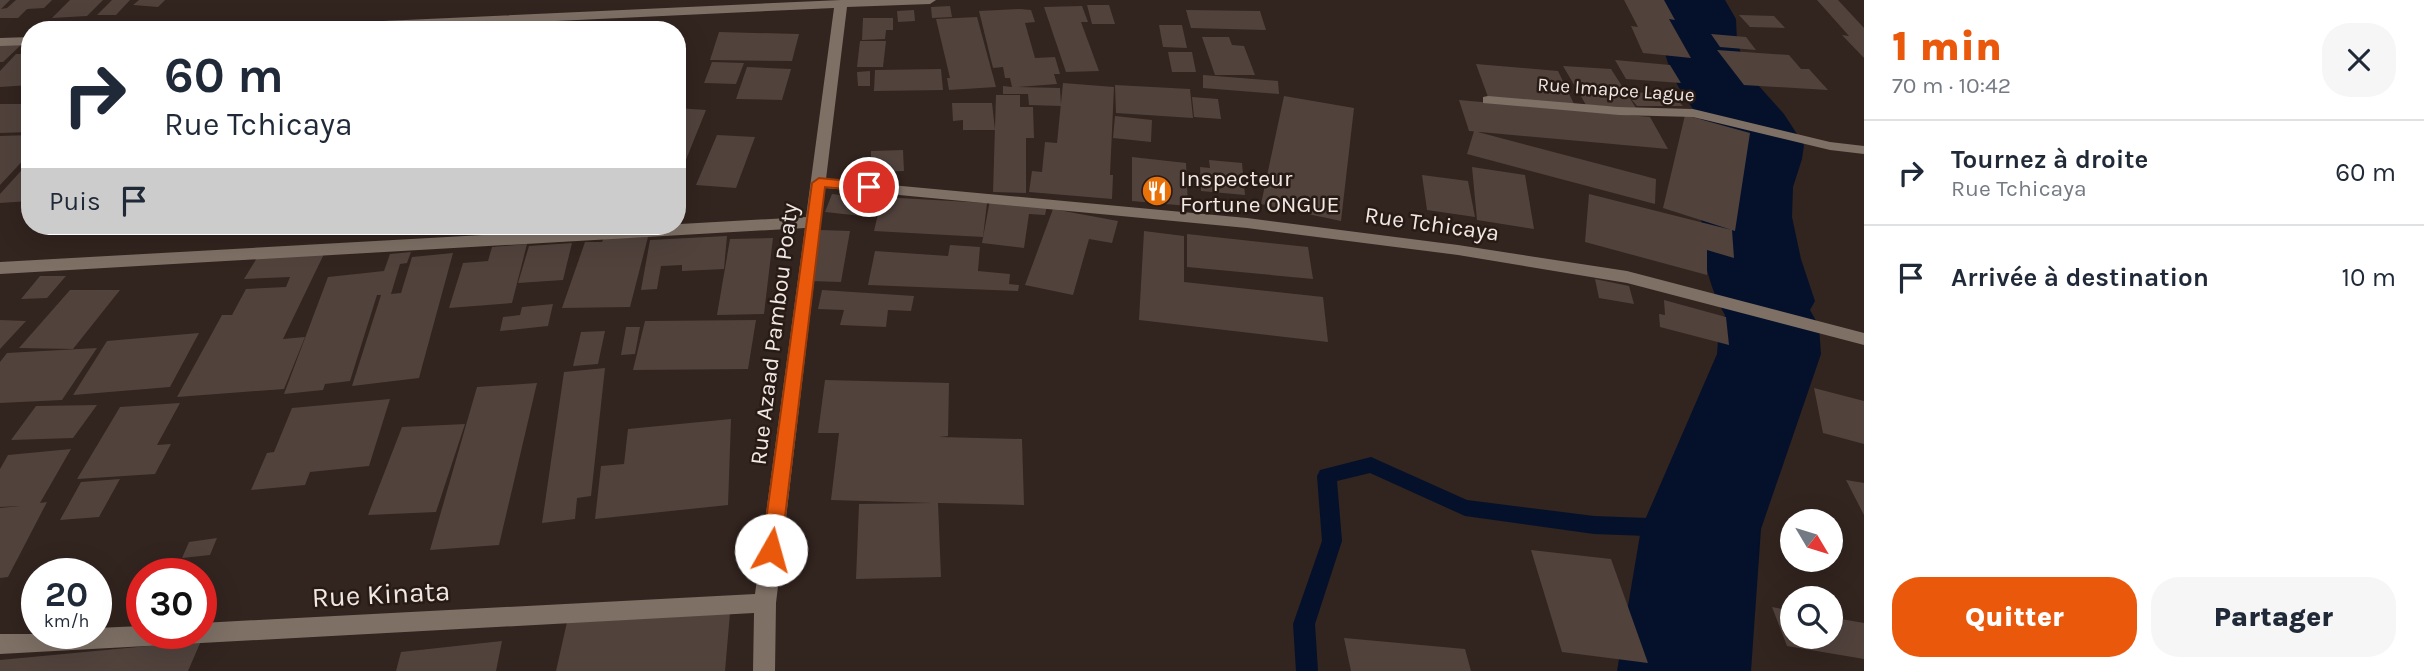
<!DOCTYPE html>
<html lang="fr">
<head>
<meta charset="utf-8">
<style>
	body { margin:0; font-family:Karla,sans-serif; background:#f6f6f7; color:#1f2937; height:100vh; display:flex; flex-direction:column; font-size:26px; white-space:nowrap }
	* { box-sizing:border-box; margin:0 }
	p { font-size:23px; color:#747a83 }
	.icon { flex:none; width:38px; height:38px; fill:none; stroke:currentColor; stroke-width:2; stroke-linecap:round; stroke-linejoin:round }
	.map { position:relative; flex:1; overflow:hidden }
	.sheet { display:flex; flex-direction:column; background:#fff; width:560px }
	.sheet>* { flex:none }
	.hud { position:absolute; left:21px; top:21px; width:665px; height:214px; border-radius:28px; box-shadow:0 7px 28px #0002; background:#fff; color:#1f2937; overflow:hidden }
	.needle { width:46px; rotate:128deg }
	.tools { position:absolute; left:1780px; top:509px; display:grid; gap:14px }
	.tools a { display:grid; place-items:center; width:63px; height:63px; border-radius:50%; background:#fff; box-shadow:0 7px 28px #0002; font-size:35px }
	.speed { position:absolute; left:21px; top:558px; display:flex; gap:14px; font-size:35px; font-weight:700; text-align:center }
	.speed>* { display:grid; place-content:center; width:91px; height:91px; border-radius:50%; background:#fff; box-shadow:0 7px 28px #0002; line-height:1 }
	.speed small { font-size:18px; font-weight:400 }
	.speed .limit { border:10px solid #d22; background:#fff; color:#111 }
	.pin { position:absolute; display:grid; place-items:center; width:60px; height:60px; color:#fff; margin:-30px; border:4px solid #fff; border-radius:50%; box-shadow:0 2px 7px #0007 }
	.me { position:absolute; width:77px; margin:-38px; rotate:7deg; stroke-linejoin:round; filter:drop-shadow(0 0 5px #0008) }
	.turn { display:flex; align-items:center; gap:24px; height:147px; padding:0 28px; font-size:32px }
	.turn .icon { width:91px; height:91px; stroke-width:2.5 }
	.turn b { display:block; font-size:49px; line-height:60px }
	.then { display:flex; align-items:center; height:66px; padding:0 28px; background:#0003; gap:14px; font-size:26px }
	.round { display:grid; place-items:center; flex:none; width:74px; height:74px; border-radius:28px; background:#f6f6f7 }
	.summary { display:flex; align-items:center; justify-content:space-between; height:119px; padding:0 28px }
	h1 { font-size:42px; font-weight:800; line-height:52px; color:#ea580c }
	.cta { display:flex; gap:14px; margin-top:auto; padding:14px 28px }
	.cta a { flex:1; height:80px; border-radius:28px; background:#ea580c; color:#fff; font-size:28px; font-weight:800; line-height:80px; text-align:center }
	.cta a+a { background:#f6f6f7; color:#1f2937 }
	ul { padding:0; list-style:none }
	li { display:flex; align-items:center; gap:21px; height:105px; padding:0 28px; border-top:2px solid #e0e1e3 }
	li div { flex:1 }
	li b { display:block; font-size:26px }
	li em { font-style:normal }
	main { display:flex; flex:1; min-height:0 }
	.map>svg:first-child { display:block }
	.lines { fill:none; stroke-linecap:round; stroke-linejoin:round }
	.stream { fill:#05112a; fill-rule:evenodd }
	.river { fill:#05112a; fill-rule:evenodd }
	.building { fill:#51423c }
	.minor { fill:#7e7065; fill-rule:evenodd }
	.route { fill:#ea580c; stroke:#983908; stroke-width:2 }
	.labels { text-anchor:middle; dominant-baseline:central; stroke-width:5; stroke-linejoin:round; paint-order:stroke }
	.far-street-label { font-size:19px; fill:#f1e8e4; stroke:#281b15 }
	.poi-label { font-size:23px; fill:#f1e8e4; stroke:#281b15; text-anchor:start }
	.street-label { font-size:23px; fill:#f1e8e4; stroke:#281b15 }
	.near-street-label { font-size:28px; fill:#f1e8e4; stroke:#281b15 }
</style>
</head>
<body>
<main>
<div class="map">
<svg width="1864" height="671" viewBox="0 0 1864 671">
	<rect width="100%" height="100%" fill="#32241f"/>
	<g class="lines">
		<path class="stream" d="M1371,457L1467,500L1594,516L1701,520L1708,523L1711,529L1708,535L1701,538L1594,534L1465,516L1370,473L1337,481L1342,541L1315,624L1318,671H1296L1293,624L1322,541L1317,476L1320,470Z"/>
		<path class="river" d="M1655,0H1725L1736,19L1737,42L1749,75L1784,114L1804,145L1802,159L1793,187L1792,217L1801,259L1815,301L1810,310L1819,326L1821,354L1761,529L1751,671H1617L1641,529L1717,354L1719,326L1725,315C1704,280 1696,227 1705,188C1709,169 1725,156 1717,136C1692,111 1668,79 1663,42C1661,21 1666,22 1655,0Z"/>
	</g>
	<path class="building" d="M0,0H10L1,9L7,8L16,0H52L44,8L27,9L18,18H0Z
		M70,0H103L87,16L52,18Z
		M112,0H130L116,15H97Z
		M139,0H165L158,7L133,5Z
		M1624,0H1664L1675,20L1669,19L1691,58L1643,53L1631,26L1638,27Z
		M1817,0H1838L1864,28V58L1842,35L1849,36Z
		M1087,5H1109L1115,24H1092Z
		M950,6L952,17L932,18L931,7Z
		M1082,6L1088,22H1081L1099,71L1066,72L1044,7Z
		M1020,9L1031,10L1035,22L1025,23L1035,58L1055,57L1060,74H1054L1057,84L1018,87L1060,88L1061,106L1029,105L1028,94H1003V86L1012,87L1010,78H1005L1003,67L993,68L979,11Z
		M914,10L915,21L898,22L897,11Z
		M1186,10L1260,11L1266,30L1191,28Z
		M1739,15L1774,16L1785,28L1750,27Z
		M977,17L996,87L949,90L947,78H950L936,19Z
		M863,18H893V30H886L885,39L862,40Z
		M1159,25H1182L1187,48L1163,47Z
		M719,32L799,34L792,61L710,60Z
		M1711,34L1746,37L1756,50L1720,47Z
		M1202,37H1229L1232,45L1244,46L1255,75H1215Z
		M860,41H886L883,67H857Z
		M22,44L3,62H0V45Z
		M1717,50L1789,55L1801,69H1809L1828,90L1744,85Z
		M1168,52H1192L1196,72H1172Z
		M16,54H30V85L0,87V71Z
		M1615,60L1670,65L1681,83L1626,79Z
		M712,62L744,63L736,84L704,83Z
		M1476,64L1558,71L1574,104L1488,97Z
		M1563,66L1611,69L1636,108L1586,105Z
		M747,67L791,69L782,100L736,99Z
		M941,69L943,90L874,91L875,70Z
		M870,71V86H858L857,72Z
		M1203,75L1278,81L1279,94L1203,88Z
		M1063,83L1114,87L1110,175H1113L1112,199L1029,192L1032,171L1042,172L1045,142L1057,143Z
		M1115,85L1190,89L1193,118L1116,113Z
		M1670,92L1683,106H1637L1626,93Z
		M996,95H1020V107H1033L1034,138H1026V193L993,192Z
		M1284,96L1354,108L1341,221L1261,204Z
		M1192,97L1218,99L1221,119L1194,117Z
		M1459,100L1650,117L1668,149L1469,131Z
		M952,103H992L995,130H963V120L953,121Z
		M0,104H30V132L0,133Z
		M677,108L706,110L681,172H677Z
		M1685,115L1750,133L1735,231L1663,208Z
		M1115,116L1152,120L1151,142L1113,138Z
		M1474,131L1656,179L1655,204L1467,154Z
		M30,135V153L0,185V136Z
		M717,135L755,137L736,188L696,185Z
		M903,150L904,171L871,172V151Z
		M1132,157L1186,163L1188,206L1132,201Z
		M1209,160L1242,163L1245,195L1201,191L1200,167L1210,168Z
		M30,161V201L0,203V194Z
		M1472,167L1525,175L1534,229L1477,220Z
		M1422,175L1468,181L1475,217L1427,210Z
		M832,194L877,199L871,217L825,212Z
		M1589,194L1732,230L1734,258L1707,250V275L1585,242Z
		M882,197L987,203L983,237L874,231Z
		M990,200L1047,206L1045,215L1029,214L1024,248L982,243Z
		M1053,209L1118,221L1112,243L1089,239L1073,295L1025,285Z
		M820,230L850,231L841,282L810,281Z
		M1144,231L1184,236V282L1323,297L1328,342L1139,320Z
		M1187,234L1308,247L1313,279L1187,267Z
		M727,236L724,269L682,271V265L661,266L657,289L641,290L650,240Z
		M648,237L630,307L562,308L585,242H602L604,238Z
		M773,238L764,314L717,315L730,239Z
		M572,243L563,280L518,283L529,246Z
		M527,244L512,303L449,308L463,263L488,261L492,247Z
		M950,245L980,247L978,271L1010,274L1009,284L1019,285L1018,291L868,285L875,251L948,256Z
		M411,252L407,263L400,264L391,294L401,293L412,257L453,253L419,378L352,386L381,295H377L350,381L325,384L323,390L284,394L328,277L384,271L390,254Z
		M324,254L283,339L305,337L284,389L177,397L222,315H232L246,289L286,287L290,277L244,279L257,258Z
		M40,276H66L47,298L21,299Z
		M1595,279L1629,286L1634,304L1599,298Z
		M70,290H120L73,349L19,348Z
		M822,290L914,296L911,311L888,310L886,327L840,325L844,310L818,309Z
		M1664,300L1726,317L1729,345L1660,327L1659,314L1665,315Z
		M553,304L548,326L500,331L503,317L520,315L522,307Z
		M0,320L26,321L0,349Z
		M756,320L748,369L633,370L645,321Z
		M626,327H640L635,354L621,355Z
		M605,331L598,364L573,366L581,332Z
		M199,333L170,387L73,395L107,341Z
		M97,348L62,400L0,403V362L7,353Z
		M605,368L591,496L577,498L575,519L542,523L564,372Z
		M825,380L949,383L948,436L939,437L1022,439L1024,505L938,503L941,577L856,579L859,504L932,503L831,500L839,433H818Z
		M537,383L499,545L430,550L477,387Z
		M1814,388L1864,401V444L1823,433Z
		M390,399L369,466L310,472L305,485L251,490L267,453L274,452L292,408Z
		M180,403L157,445L171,444L155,474L77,479L120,407Z
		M97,405L73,438L11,440L36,406Z
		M731,419L728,505L595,519L601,466L624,464L628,429Z
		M465,424L436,512L368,515L402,427Z
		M71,449L40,503L47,502L8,577L0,578V508L20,506L0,507V469L8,455Z
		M120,479L99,517L60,520L81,482Z
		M1846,480L1864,483V515Z
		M217,538L210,555L182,558L189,542Z
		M1531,550L1611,559L1648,663L1562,652Z
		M1772,607L1792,611V637H1830V617L1864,623V659L1787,646Z
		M730,613L725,671H556L567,622Z
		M1344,638L1465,649L1471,671H1351Z
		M201,641L188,671H0V660Z
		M502,641L496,671H396L401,652Z"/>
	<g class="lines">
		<path class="minor" d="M841,0H936L930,4L847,7L826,179L1247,218L1458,245L1627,271L1864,333V345L1627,283L1458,255L1247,228L825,188L776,603L775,671H753L754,613L0,654V634H96V628L142,626V634H201V623L755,594L805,228L0,274V262L806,217L834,8L360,30H267L273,26Z
			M30,37V45L0,46V38Z
			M1488,96L1619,107L1693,109L1830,142L1864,146V154L1830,150L1693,117L1619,115L1483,103V97Z"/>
	</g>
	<path class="route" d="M819,178L869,183L876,187L869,191L825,187L781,550L778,556L771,558L765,556L762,550L812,183Z"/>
	<defs>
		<g id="restaurant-disc" transform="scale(1.575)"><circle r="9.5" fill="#e8710a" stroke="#281b15"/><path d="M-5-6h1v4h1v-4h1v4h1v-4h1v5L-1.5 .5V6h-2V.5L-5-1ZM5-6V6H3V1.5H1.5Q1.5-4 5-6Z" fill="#fff"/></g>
	</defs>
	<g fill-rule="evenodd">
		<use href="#restaurant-disc" x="1157" y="191"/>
	</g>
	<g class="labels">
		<g class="far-street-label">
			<text transform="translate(1616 90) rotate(4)">Rue Imapce Lague</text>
		</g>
		<g class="poi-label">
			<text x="1180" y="178">Inspecteur<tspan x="1180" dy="26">Fortune ONGUE</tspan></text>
		</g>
		<g class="street-label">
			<text transform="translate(1432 224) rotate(8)">Rue Tchicaya</text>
			<text transform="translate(774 334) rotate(-83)">Rue Azaad Pambou Poaty</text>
		</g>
		<g class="near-street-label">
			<text transform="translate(381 594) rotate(-3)">Rue Kinata</text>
		</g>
	</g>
</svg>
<div class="tools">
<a><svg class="needle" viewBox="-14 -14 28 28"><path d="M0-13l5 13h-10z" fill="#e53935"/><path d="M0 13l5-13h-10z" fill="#747a83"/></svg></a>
<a><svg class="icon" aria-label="search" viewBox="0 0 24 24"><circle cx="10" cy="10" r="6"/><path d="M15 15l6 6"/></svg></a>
</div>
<div class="speed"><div>20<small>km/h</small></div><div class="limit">30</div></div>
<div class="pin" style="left:869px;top:187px;background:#d93025"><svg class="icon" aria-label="arrive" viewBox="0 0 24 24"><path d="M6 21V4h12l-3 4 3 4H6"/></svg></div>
<svg class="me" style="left:771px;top:550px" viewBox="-20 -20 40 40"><circle r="19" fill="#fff"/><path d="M0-13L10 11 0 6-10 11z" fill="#ea580c"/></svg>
<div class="hud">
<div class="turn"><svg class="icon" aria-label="right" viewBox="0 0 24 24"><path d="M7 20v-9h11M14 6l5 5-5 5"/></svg><div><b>60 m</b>Rue Tchicaya</div></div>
<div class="then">Puis<svg class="icon" aria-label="arrive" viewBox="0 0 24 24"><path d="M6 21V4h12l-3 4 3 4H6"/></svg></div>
</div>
</div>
<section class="sheet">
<div class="summary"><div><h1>1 min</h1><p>70 m · 10:42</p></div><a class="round"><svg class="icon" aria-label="close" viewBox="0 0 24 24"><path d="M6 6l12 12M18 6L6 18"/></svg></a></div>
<ul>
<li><svg class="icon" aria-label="right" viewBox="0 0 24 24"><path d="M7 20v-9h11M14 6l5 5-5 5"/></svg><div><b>Tournez à droite</b><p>Rue Tchicaya</p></div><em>60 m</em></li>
<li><svg class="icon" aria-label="arrive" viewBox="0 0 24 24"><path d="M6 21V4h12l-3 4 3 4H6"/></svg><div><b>Arrivée à destination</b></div><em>10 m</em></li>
</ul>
<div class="cta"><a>Quitter</a><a>Partager</a></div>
</section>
</main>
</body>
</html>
